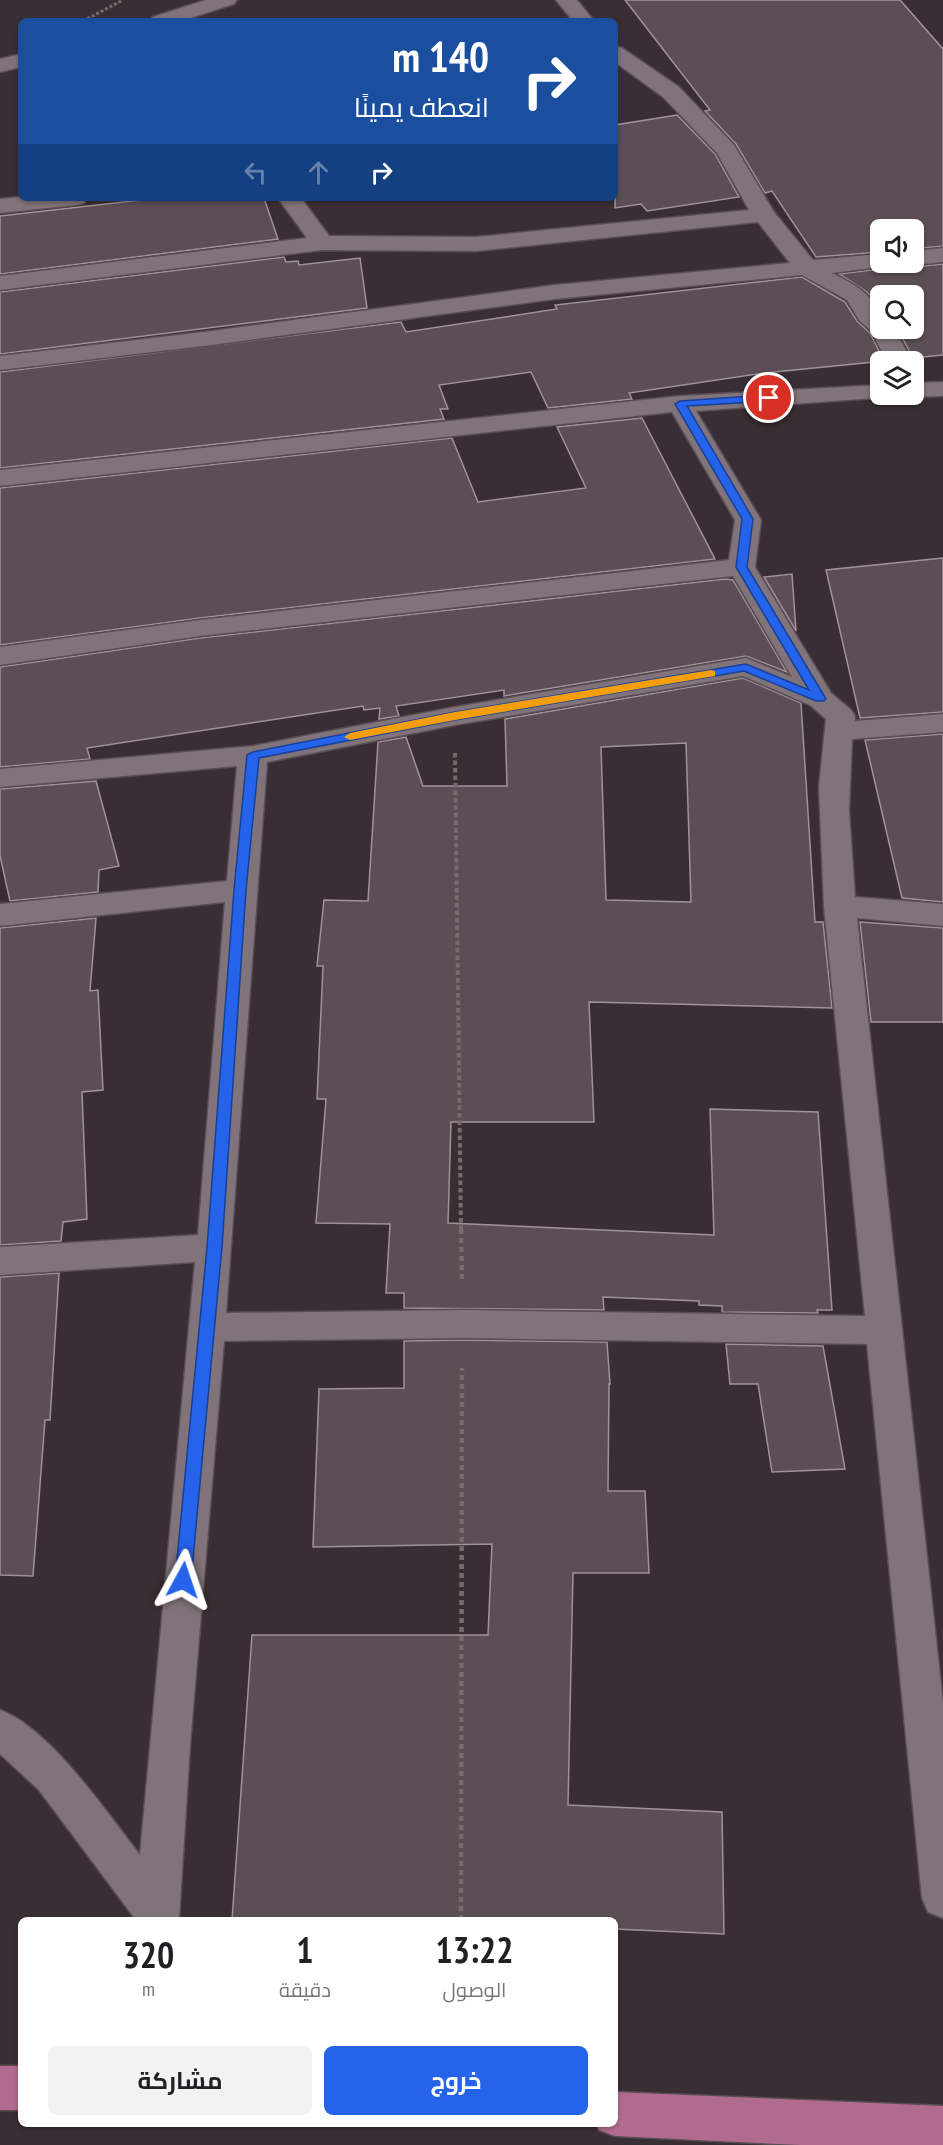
<!DOCTYPE html>
<html lang="ar">
<head>
<meta charset="utf-8">
<style>
	body { margin:0; font-family:"PT Sans Narrow",Cairo,sans-serif; background:#f2f2f2; color:#202124; direction:rtl; height:100vh; display:flex; flex-direction:column; font-size:22px; white-space:nowrap }
	* { box-sizing:border-box; margin:0 }
	p { font-size:20px; color:#757577 }
	.icon { flex:none; width:33px; height:33px; fill:none; stroke:currentColor; stroke-width:2; stroke-linecap:round; stroke-linejoin:round }
	.map { position:relative; flex:1; overflow:hidden; direction:ltr }
	.drawer { position:absolute; left:18px; top:1917px; width:600px; height:210px; display:flex; flex-direction:column; background:#fff; border-radius:9px; box-shadow:0 2px 4px #0004; direction:rtl }
	.drawer>* { flex:none }
	.top-card { position:absolute; left:18px; top:18px; width:600px; height:183px; border-radius:9px; box-shadow:0 2px 4px #0004; direction:rtl; background:#1a4fa0; color:#fff; overflow:hidden }
	.tools { position:absolute; left:870px; top:219px; display:grid; gap:12px }
	.tools a { display:grid; place-items:center; width:54px; height:54px; border-radius:9px; background:#fff; box-shadow:0 2px 4px #0004; font-size:30px }
	.pin { position:absolute; display:grid; place-items:center; width:51px; height:51px; color:#fff; margin:-26px; border:3px solid #fff; border-radius:50%; box-shadow:0 2px 6px #0007 }
	.me { position:absolute; width:66px; margin:-33px; rotate:5deg; stroke-linejoin:round; filter:drop-shadow(0 0 4px #0008) }
	.turn { display:flex; align-items:center; gap:21px; height:126px; padding:0 30px; font-size:27px }
	.turn .icon { width:78px; height:78px; stroke-width:2.5 }
	.turn b { display:block; font-size:42px; line-height:51px }
	.lanes { display:flex; align-items:center; height:57px; padding:0 30px; background:#0003; justify-content:center; gap:30px; direction:ltr }
	.lanes .off { opacity:.35 }
	.eta { display:flex; justify-content:space-evenly; align-items:center; height:102px; text-align:center }
	.eta b { font-size:36px; font-weight:700; line-height:42px }
	.primary-button { display:flex; gap:12px; margin-top:auto; padding:12px 30px }
	.primary-button a { flex:1; height:69px; border-radius:9px; background:#2563eb; color:#fff; font-size:24px; font-weight:700; line-height:69px; text-align:center }
	.primary-button a+a { background:#f2f2f2; color:#202124 }
	.map>svg:first-child { display:block }
	.building { fill:#5b4e54; stroke:#a19299; stroke-width:1.5; fill-rule:evenodd }
	.lines { fill:none; stroke-linecap:round; stroke-linejoin:round }
	.minor-casing { stroke:#574d52; stroke-width:3 }
	.primary-casing { stroke:#574d52; stroke-width:3 }
	.path-far2 { stroke:#766c70; stroke-width:3; stroke-dasharray:3 2; stroke-linecap:butt }
	.path-far1 { stroke:#766c70; stroke-width:4; stroke-dasharray:4.5 3; stroke-linecap:butt }
	.path { stroke:#766c70; stroke-width:4.5; stroke-dasharray:5 4; stroke-linecap:butt }
	.minor { fill:#807379; fill-rule:evenodd }
	.primary { fill:#b16b8f; fill-rule:evenodd }
	.route { fill:#2563eb; stroke:#184099; stroke-width:1.5 }
	.slow { fill:#f59e0b }
</style>
</head>
<body>
<div class="map">
<svg width="943" height="2145" viewBox="0 0 943 2145">
	<rect width="100%" height="100%" fill="#392e33"/>
	<path class="building" d="M625,0H900L943,49V246L914,249V230H880V252L816,257L772,191L765,193L736,144L705,111L710,110Z
		M677,115L715,154L739,197L647,211L641,204L615,208V125Z
		M159,198H264L278,239L0,274V216Z
		M284,257L286,262L298,261L299,265L360,258L367,308L0,354V292Z
		M893,262H903L914,267L943,264V355L913,358L897,328H914V296H880V314L873,299L867,292L839,274L888,268Z
		M802,277L845,302L857,321L870,333L884,361L764,373L629,393L632,399L548,408L531,372L439,385L448,409H440L444,419L0,468V372L401,322L406,332L557,309L555,305Z
		M642,418L715,559L200,618L0,645V488L452,438L478,502L586,488L557,427Z
		M943,558V712L860,718L826,570Z
		M792,574L796,631L764,577Z
		M725,579L733,580L787,672L746,656L504,696V690L396,706L399,716L379,719L380,708L364,710L363,706L87,748L90,759L0,767V667L200,638Z
		M743,678L801,703L815,922H823L832,1008L589,1002L594,1122H451L448,1223L714,1235L710,1109L818,1112L832,1310H817L818,1313L722,1312V1306L699,1305V1301L603,1297L604,1310L404,1308V1293H386L390,1224L316,1223L326,1099H317L323,966H317L324,900L368,901L378,742L406,737L423,786H507L505,719ZM686,743L691,902L606,900L601,747Z
		M943,734V902L902,898L865,740Z
		M96,781L119,866L99,870L98,892L10,901L0,856V789Z
		M96,918L90,991L98,990L103,1090L82,1092L87,1219L63,1222L61,1241L0,1245V928Z
		M860,922L943,928V1022H871Z
		M59,1273L50,1420H45L33,1576L0,1575V1277Z
		M463,1340L607,1342L610,1384H609L608,1491H645L649,1573H573L568,1805L722,1812L724,1934L615,1929V1920H232L252,1635H488L492,1544L313,1547L319,1389L404,1388V1341Z
		M726,1344L823,1346L845,1469L772,1472L758,1384H730Z"/>
	<g class="lines">
		<g class="minor-casing">
			<path id="minor" d="M206,0H237L234,4L181,21H150L153,17Z
				M556,0H577L594,21H573Z
				M615,46L622,48L679,87L734,145L774,212L813,260L880,254V262H891L888,266L832,273C857,286 880,296 880,328H894L912,362H887L872,332L859,320L847,300L802,275L555,299L212,345L0,370V356L212,331L555,285L790,263L758,222L476,251L322,250L0,290V276L307,238L278,198H301L329,236L476,237L749,210L717,153L663,97L615,62Z
				M21,54V67L0,72V59Z
				M21,197V198H87L84,203L76,205L0,213V199Z
				M943,248V262L914,265L905,262H914V251Z
				M943,382V396L914,397L905,394H914V383Z
				M880,385V394H891L889,397L696,411L761,520L755,567L831,693L851,710L855,716V721L943,714V732L852,739L849,811L855,897L943,904V926L857,918L943,1703V1918L928,1912L922,1898L867,1344L463,1338L224,1341L190,1745L179,1919L136,1920L39,1790L0,1754V1710C50,1728 107,1813 140,1855L195,1262L0,1275V1247L198,1235L225,902L0,926V904L227,881L237,766L0,787V769L253,746L455,707L746,658L792,677L733,576L200,636L0,665V647L200,620L729,560L735,520L672,412L0,486V470L680,396ZM743,676L810,705L826,719L819,787L824,907L865,1316L463,1310L226,1313L267,762L455,725Z"/>
		</g>
		<g class="primary-casing">
			<path id="primary" d="M0,2066H21V2110H0Z
				M615,2092L943,2106V2145H800L615,2136L599,2130L597,2124H615Z"/>
		</g>
		<path class="path-far2" d="M83,21L123,0"/>
		<path class="path-far1" d="M455,753L461,1231"/>
		<path class="path" d="M461,1229L462,1282
			M461,1920L462,1368"/>
		<use href="#minor" class="minor"/>
		<use href="#primary" class="primary"/>
	</g>
	<path class="route" d="M769,395L773,396V401L687,406L753,519L747,567L826,699L824,701H816L744,671L455,720L259,758L246,890L222,1247L191,1580L189,1585L183,1587L177,1585L175,1580L207,1247L234,890L247,755L253,752L455,712L746,664L809,690L736,567L742,519L675,404L680,401Z"/>
	<path class="slow" d="M711,670L715,671V676L455,720L350,740L344,737L350,733L455,712Z"/>
</svg>
<div class="tools">
<a><svg class="icon" aria-label="sound" viewBox="0 0 24 24"><path d="M4 9h4l5-4v14l-5-4H4zM17 9q2 3 0 6"/></svg></a>
<a><svg class="icon" aria-label="search" viewBox="0 0 24 24"><circle cx="10" cy="10" r="6"/><path d="M15 15l6 6"/></svg></a>
<a><svg class="icon" aria-label="layers" viewBox="0 0 24 24"><path d="M12 4l9 5-9 5-9-5zM3 14l9 5 9-5"/></svg></a>
</div>
<div class="pin" style="left:769px;top:398px;background:#d93025"><svg class="icon" aria-label="arrive" viewBox="0 0 24 24"><path d="M6 21V4h12l-3 4 3 4H6"/></svg></div>
<svg class="me" style="left:183px;top:1580px" viewBox="-20 -20 40 40"><path d="M0-17L14 15 0 8-14 15z" fill="#2563eb" stroke="#fff" stroke-width="4"/></svg>
<div class="top-card">
<div class="turn"><svg class="icon" aria-label="right" viewBox="0 0 24 24"><path d="M7 20v-9h11M14 6l5 5-5 5"/></svg><div><b>140 m</b>انعطف يمينًا</div></div>
<div class="lanes"><svg class="icon off" aria-label="left" viewBox="0 0 24 24"><path d="M17 20v-9H6M10 6l-5 5 5 5"/></svg><svg class="icon off" aria-label="ahead" viewBox="0 0 24 24"><path d="M12 20V5M6 11l6-6 6 6"/></svg><svg class="icon" aria-label="right" viewBox="0 0 24 24"><path d="M7 20v-9h11M14 6l5 5-5 5"/></svg></div>
</div>
<section class="drawer">
<div class="eta">
<div><b>13:22</b><p>الوصول</p></div>
<div><b>1</b><p>دقيقة</p></div>
<div><b>320</b><p>m</p></div>
</div>
<div class="primary-button"><a>خروج</a><a>مشاركة</a></div>
</section>
</div>
</body>
</html>
